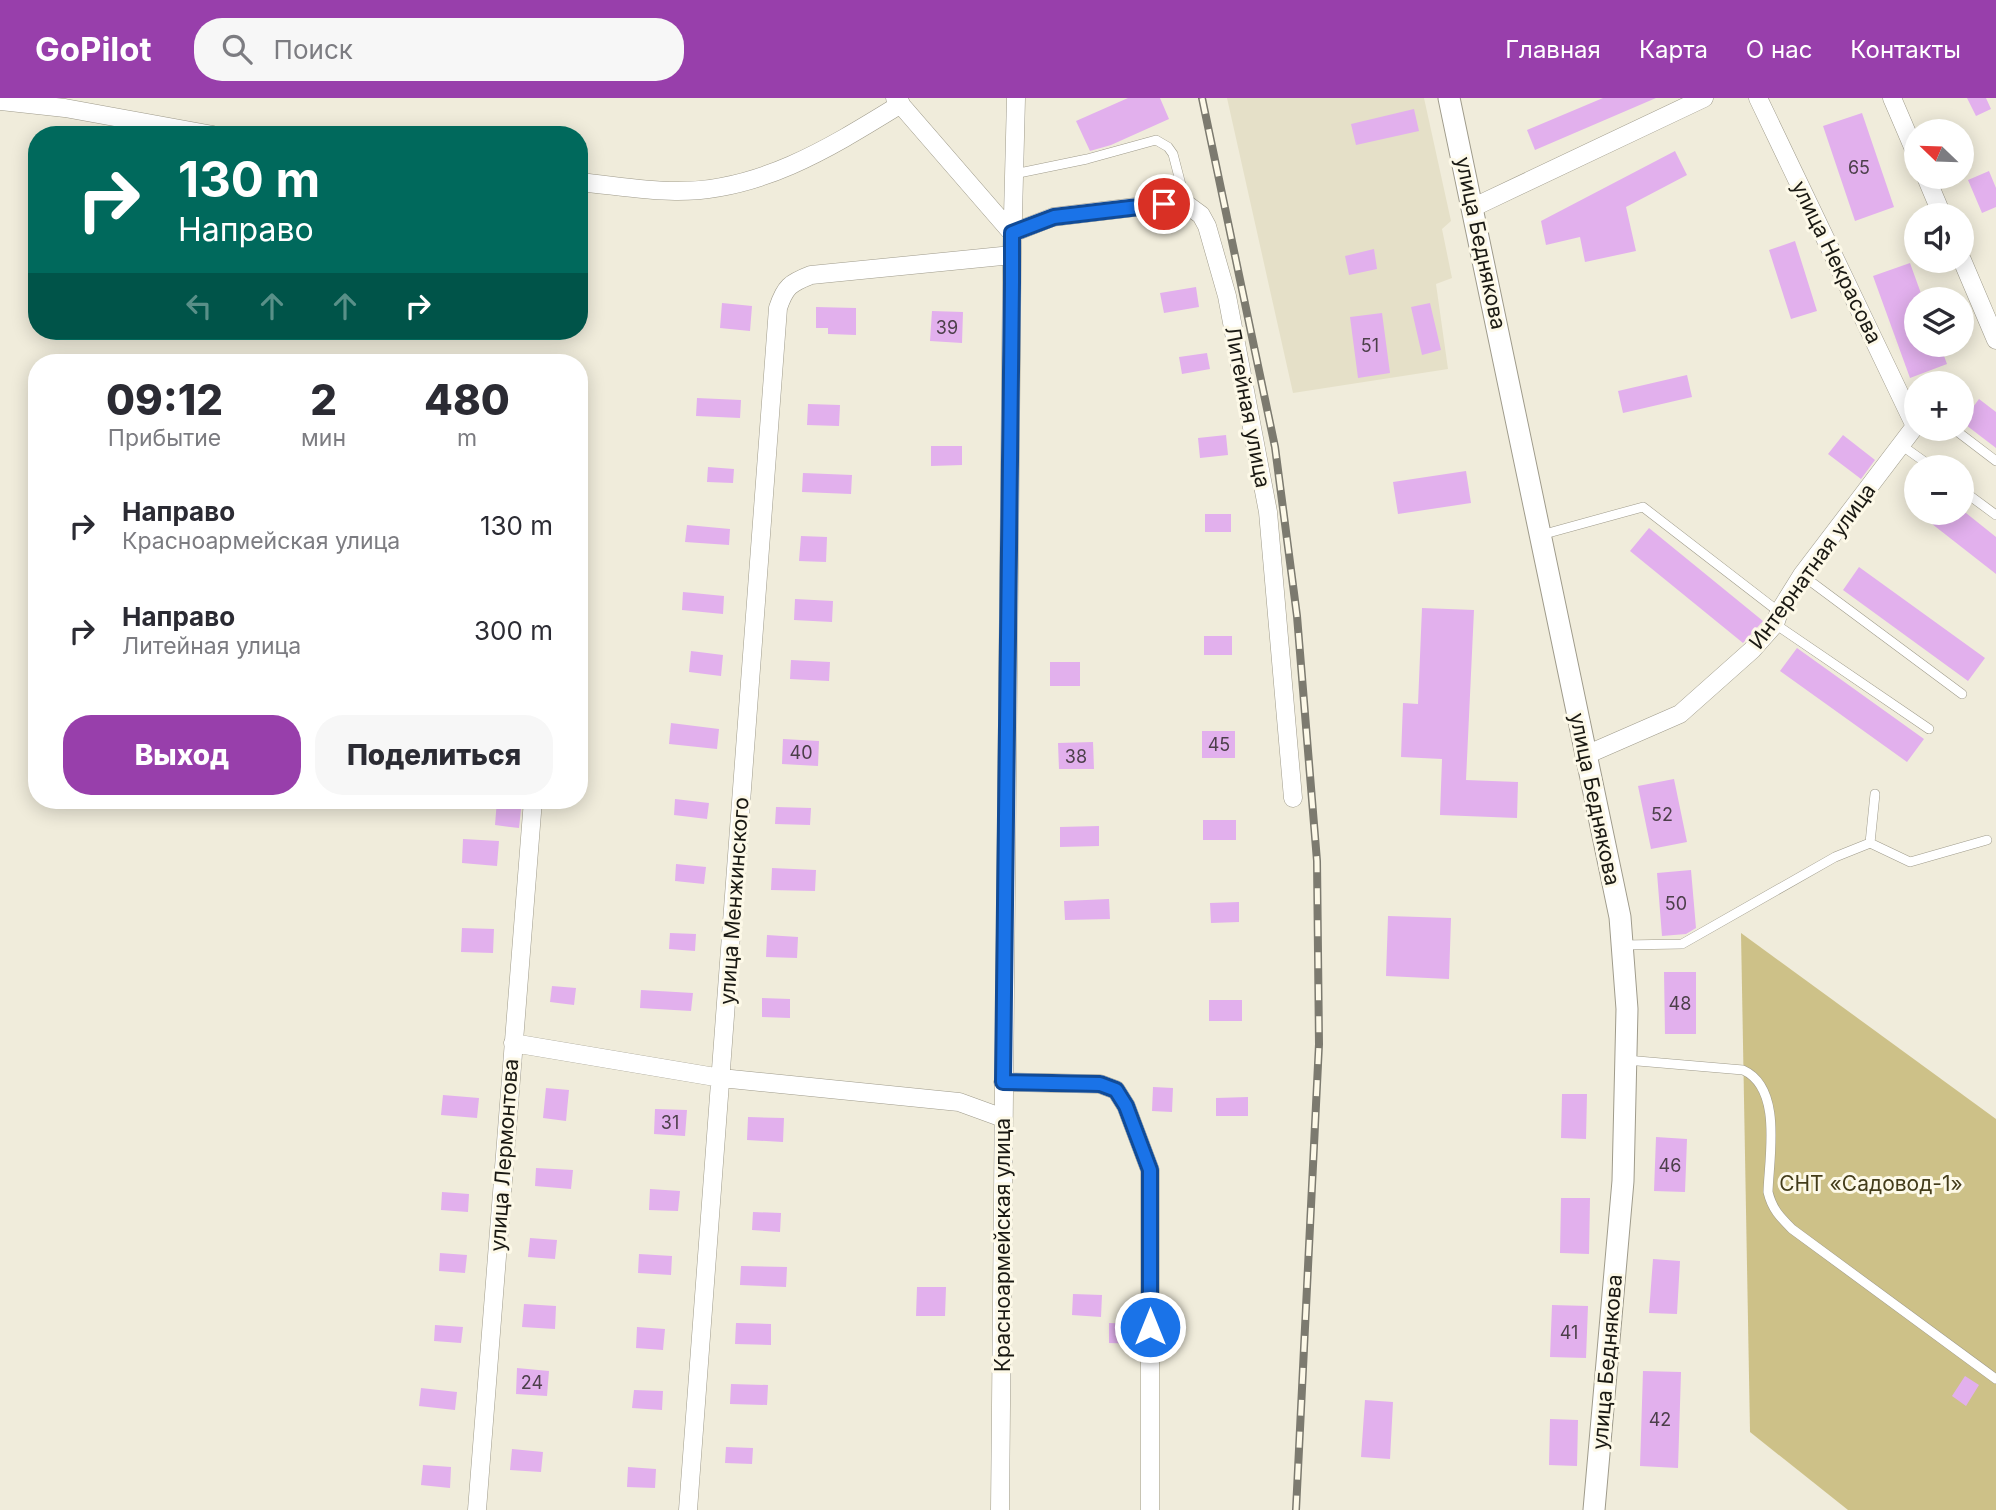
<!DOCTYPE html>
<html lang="ru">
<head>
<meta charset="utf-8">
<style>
	body { margin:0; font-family:Inter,sans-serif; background:#f7f7f7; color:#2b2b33; height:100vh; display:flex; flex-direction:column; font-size:26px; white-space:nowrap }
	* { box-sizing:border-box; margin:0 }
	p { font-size:23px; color:#7c7c81 }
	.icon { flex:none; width:38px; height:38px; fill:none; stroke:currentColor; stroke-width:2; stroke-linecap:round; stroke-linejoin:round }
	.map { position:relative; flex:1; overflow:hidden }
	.sheet { position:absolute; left:28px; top:256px; width:560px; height:455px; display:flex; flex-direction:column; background:#fff; border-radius:28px; box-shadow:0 4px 18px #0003 }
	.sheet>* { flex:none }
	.guide { position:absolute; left:28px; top:28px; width:560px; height:214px; border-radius:28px; box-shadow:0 4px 18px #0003; background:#00695c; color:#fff; overflow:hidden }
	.needle { width:46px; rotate:293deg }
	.fabs { position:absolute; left:1904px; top:21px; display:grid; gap:14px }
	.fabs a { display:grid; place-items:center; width:70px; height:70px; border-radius:50%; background:#fff; box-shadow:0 4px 18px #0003; font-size:35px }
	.pin { position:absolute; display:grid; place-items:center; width:60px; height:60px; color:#fff; margin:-30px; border:4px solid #fff; border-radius:50%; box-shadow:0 2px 7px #0007 }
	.me { position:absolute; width:77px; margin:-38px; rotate:0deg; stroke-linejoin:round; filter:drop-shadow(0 0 5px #0008) }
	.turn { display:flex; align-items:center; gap:24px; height:147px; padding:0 35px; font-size:32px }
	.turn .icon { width:91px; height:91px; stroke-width:2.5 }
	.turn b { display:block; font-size:49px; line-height:60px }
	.lanes { display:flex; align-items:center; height:66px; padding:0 35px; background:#0003; justify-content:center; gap:35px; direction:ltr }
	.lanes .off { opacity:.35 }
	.eta { display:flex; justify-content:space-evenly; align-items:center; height:119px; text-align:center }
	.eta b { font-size:42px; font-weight:800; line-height:49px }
	.primary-button { display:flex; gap:14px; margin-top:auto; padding:14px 35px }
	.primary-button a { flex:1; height:80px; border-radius:28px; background:#983fab; color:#fff; font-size:28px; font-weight:800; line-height:80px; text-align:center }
	.primary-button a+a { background:#f7f7f7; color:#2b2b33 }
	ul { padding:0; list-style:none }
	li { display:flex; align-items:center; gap:21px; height:105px; padding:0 35px }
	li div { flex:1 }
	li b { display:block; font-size:26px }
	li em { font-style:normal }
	header { display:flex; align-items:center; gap:42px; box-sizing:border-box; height:98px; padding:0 35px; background:#983fab; color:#fff }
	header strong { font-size:33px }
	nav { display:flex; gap:38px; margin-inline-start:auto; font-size:24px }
	.search { width:490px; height:63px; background:#f7f7f7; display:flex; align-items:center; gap:18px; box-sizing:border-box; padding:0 24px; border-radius:28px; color:#7c7c81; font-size:26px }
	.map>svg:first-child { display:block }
	.built { fill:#e5e0c8 }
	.green { fill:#cdc188 }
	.building { fill:#e2b0ed }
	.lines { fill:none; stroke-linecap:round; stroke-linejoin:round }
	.service-casing { stroke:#9f9b8b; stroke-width:10 }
	.minor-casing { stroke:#9f9b8b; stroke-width:19 }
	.tertiary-casing { stroke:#9f9b8b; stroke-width:23 }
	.service { stroke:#fff; stroke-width:9 }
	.minor { stroke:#fff; stroke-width:18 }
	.tertiary { stroke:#fff; stroke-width:21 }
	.rail-casing { stroke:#7c7a6f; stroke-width:8 }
	.rail { stroke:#fdf9e8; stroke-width:5; stroke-dasharray:16; stroke-linecap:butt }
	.route-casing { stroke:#114b97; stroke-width:18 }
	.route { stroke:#1a73e8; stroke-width:12 }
	.labels { text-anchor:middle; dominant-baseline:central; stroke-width:6; stroke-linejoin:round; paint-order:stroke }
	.number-label { font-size:18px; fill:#4c3f4a }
	.street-label { font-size:21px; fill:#1a1913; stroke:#fdf9e8 }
	.park-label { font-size:21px; fill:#433c1a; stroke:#fdf9e8 }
</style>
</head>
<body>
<header>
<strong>GoPilot</strong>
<div class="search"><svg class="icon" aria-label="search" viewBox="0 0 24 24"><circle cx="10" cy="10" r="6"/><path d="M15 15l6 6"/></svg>Поиск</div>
<nav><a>Главная</a><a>Карта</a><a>О нас</a><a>Контакты</a></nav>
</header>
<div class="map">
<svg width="1996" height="1412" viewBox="0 0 1996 1412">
	<rect width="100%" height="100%" fill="#f0ecdb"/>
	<path class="built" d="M1227,0H1424L1451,123L1442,131L1452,180L1436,186L1448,271L1293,295Z"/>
	<path class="green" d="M1741,835L1996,1021V1412H1848L1750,1334Z"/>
	<path class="building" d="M1128,0H1160L1169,21L1111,47L1090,53L1076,23Z
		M1603,0H1656L1535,52L1527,32Z
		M1967,0H1986L1991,11L1976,18Z
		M1414,11L1419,33L1356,47L1351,26Z
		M1862,15L1894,109L1855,123L1823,28Z
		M1675,53L1687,77L1626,109L1636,153L1585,164L1580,139L1546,147L1541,123Z
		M1989,73L1996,90V109L1982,115L1968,82Z
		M1795,143L1817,213L1791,221L1769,152Z
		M1374,151L1377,171L1349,177L1345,158Z
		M1910,165L1923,201H1916V247H1940L1947,266L1910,280L1873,178Z
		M1196,189L1199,209L1164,215L1160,195Z
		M722,205L752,208L750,233L720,230Z
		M1430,205L1441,252L1422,257L1411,209Z
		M816,209L856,210V237L828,236V230H816Z
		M932,213L963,214L962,245L930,243Z
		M1382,215L1390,275L1358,280L1350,219Z
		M1207,255L1210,271L1182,276L1179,259Z
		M1687,277L1692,299L1623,315L1618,293Z
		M697,300L741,302L740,320L696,318Z
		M1979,301L1996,314V350L1962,324Z
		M808,306L840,307L839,328L807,327Z
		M1226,337L1228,357L1200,360L1198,340Z
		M1843,337L1875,362L1861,381L1828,356Z
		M931,348H962V367L931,368Z
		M708,369L734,371L733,385L707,384Z
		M1466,373L1471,405L1398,416L1393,384Z
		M803,375L852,377L851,396L802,394Z
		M1918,415H1966L1996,439V476Z
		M1205,416H1231V434H1205Z
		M687,427L730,431L729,447L685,444Z
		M1649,430L1763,523L1743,545L1630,453Z
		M801,438L827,439L826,464L799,463Z
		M1859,469L1985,560L1968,583L1843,492Z
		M683,494L724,498L723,516L682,512Z
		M795,501L833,503L832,524L794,522Z
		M1422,510L1474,512L1466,682L1518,684L1517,720L1440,717L1442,661L1401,659L1403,605L1418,606Z
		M1204,538H1232V557H1204Z
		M1797,550L1924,641L1907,664L1780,573Z
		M691,553L723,557L721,578L689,574Z
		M791,562L830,564L829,583L790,581Z
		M1050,564H1080V588H1050Z
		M671,625L719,631L717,651L669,646Z
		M1202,633H1235V660H1202Z
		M783,641L819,643L818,668L782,666Z
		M1093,644L1094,671H1059L1058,645Z
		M1674,681L1687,744L1651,751L1638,688Z
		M675,701L709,705L707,721L674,717Z
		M497,702H522L519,730L495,727Z
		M776,709L811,710L810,727L775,726Z
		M1203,722H1236V742H1203Z
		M1099,728V748L1060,749V729Z
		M463,741L499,743L497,768L462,765Z
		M676,766L706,769L704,786L675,783Z
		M772,770L816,772L815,793L771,792Z
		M1691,772L1696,830L1686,836L1662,838L1657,775Z
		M1109,801L1110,821L1065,822L1064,803Z
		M1239,804V824L1211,825L1210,805Z
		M1388,818L1451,820L1449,881L1386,878Z
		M462,830L494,831L493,855L461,854Z
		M670,835L696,836L695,853L669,851Z
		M767,837L798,839L797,860L766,859Z
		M1664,874H1696V936H1665Z
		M552,888L576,890L574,907L550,904Z
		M641,892L693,895L691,913L640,910Z
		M762,900L790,901V920L762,919Z
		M1209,902H1242V923H1209Z
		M1153,989L1173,990L1172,1014L1152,1013Z
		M546,990L569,992L566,1023L543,1020Z
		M1562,996H1587L1586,1041L1561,1040Z
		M443,997L479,1000L477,1020L441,1017Z
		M1248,999V1018H1216V1000Z
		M655,1011L687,1012L685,1038L654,1036Z
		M748,1019L784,1020L783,1044L747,1042Z
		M1656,1039L1687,1041L1685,1094L1654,1093Z
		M536,1070L573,1072L571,1091L535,1088Z
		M650,1091L680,1093L678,1113L649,1112Z
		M442,1094L469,1096L468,1114L441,1112Z
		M1561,1100H1590L1589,1156L1560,1155Z
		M753,1114L781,1115L780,1134L752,1132Z
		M530,1140L557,1142L555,1161L528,1159Z
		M440,1155L467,1157L465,1175L439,1173Z
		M639,1156L672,1158L671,1177L638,1175Z
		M1653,1161L1680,1163L1677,1216L1649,1215Z
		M741,1168L787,1169L786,1189L740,1187Z
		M917,1189H946L945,1218H916Z
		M1073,1196L1102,1197L1101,1219L1072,1217Z
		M524,1206L556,1208L555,1231L522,1229Z
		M1552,1207L1588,1208L1586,1260L1550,1259Z
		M736,1225L771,1226V1247L735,1246Z
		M1109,1225L1139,1226V1246L1109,1245Z
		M435,1227L463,1229L461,1245L434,1243Z
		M637,1229L665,1231L663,1252L636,1250Z
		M517,1270L549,1273L547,1298L516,1296Z
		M1643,1273L1681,1274L1678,1370L1640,1368Z
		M1965,1278L1979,1287L1966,1308L1952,1298Z
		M731,1286L768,1287L767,1307L730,1306Z
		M421,1290L457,1294L455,1312L419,1308Z
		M634,1292L663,1293L662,1312L632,1310Z
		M1365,1302L1393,1304L1390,1361L1361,1359Z
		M1550,1321L1578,1322L1577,1368L1549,1367Z
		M726,1349L753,1350L752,1366L725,1365Z
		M512,1351L543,1354L541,1374L510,1372Z
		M423,1367L451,1369L450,1390L421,1387Z
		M628,1369L656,1371L655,1390L627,1389Z"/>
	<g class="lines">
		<g class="service-casing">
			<path id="service" d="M1014,76L1087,61L1156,42L1168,49L1173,56L1186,106
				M1954,331L1996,363
				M1901,347L1932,369
				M1962,392L1996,417
				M1541,437L1643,409L1779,514
				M1802,477L1962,596
				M1775,526L1929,631
				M1870,745L1875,696
				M1624,847L1682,846L1835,759L1870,745L1910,764L1987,742
				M1626,962L1743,972C1783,990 1769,1059 1768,1094C1772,1111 1780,1119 1792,1131L1996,1281"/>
		</g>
		<g class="minor-casing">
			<path id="minor" d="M895,0L1012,135L1053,119L1177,104L1186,106L1201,117L1207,128L1227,198L1268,414L1293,700
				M1758,0L1915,328
				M1892,0L1916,56
				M0,3L65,10L213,37
				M1926,79L1942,117
				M579,84C611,87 643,93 675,93C760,94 831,49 901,6
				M1474,109L1704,0
				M1962,162L1996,242
				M1586,657L1680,616L1752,552L1775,526L1779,514L1802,477L1916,327
				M513,945L721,980L959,1004L1003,1020
				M1003,984L1100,986L1116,992L1126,1008L1150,1072V1412
				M477,1412L533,702
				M688,1412L778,210C785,189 790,185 811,177L1012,157
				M1000,1412L1012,157L1016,0"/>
		</g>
		<g class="tertiary-casing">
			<path id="tertiary" d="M1449,0L1620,819L1627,911L1623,1083L1594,1412"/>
		</g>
		<use href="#service" class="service"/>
		<use href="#minor" class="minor"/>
		<use href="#tertiary" class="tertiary"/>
		<g class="rail-casing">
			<path id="rail" d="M1202,0L1275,349L1297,518L1317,763L1319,946L1296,1412"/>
		</g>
		<use href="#rail" class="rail"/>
	</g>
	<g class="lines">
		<g class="route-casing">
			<path id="route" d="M1150,1229V1072L1126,1008L1116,992L1100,986L1003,984L1012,185V135L1054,119L1164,106"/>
		</g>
		<use href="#route" class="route"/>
	</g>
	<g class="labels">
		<g class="number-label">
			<text x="1859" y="69">65</text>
			<text x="947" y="229">39</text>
			<text x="1370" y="247">51</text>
			<text x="1219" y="646">45</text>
			<text x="801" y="654">40</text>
			<text x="1076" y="658">38</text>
			<text x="1662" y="716">52</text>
			<text x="1676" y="805">50</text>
			<text x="1680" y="905">48</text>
			<text x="670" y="1024">31</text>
			<text x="1670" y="1067">46</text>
			<text x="1569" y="1234">41</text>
			<text x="532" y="1284">24</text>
			<text x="1660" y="1321">42</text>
		</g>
		<g class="street-label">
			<text transform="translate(1481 145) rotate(78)">улица Беднякова</text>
			<text transform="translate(1837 164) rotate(64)">улица Некрасова</text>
			<text transform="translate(1248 309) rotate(79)">Литейная улица</text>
			<text transform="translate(1812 468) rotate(-54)">Интернатная улица</text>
			<text transform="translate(1595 701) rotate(78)">улица Беднякова</text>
			<text transform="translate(734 803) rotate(-86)">улица Менжинского</text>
			<text transform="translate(504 1057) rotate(-86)">улица Лермонтова</text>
			<text transform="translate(1002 1147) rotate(-90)">Красноармейская улица</text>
			<text transform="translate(1607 1264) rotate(-85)">улица Беднякова</text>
		</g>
		<g class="park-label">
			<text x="1871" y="1085">СНТ «Садовод-1»</text>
		</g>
	</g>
</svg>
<div class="fabs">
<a><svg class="needle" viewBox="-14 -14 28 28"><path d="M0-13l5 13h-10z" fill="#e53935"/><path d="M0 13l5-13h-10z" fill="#7c7c81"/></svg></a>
<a><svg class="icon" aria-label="sound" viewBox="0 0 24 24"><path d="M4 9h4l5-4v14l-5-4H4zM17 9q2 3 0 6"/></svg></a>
<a><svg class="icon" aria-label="layers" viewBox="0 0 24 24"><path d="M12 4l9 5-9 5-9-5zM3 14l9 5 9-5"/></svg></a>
<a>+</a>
<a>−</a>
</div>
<div class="pin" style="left:1164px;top:106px;background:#d93025"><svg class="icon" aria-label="arrive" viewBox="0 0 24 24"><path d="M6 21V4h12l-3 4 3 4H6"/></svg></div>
<svg class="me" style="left:1150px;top:1229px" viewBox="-20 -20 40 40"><circle r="17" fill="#1a73e8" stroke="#fff" stroke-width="3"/><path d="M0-11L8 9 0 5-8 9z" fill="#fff"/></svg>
<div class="guide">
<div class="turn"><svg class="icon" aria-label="right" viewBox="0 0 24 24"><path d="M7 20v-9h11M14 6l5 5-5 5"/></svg><div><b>130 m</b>Направо</div></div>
<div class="lanes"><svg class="icon off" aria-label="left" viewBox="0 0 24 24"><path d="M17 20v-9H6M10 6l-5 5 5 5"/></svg><svg class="icon off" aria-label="ahead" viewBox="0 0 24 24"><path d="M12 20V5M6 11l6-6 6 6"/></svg><svg class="icon off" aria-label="ahead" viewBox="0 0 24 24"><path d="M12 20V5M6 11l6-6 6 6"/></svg><svg class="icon" aria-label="right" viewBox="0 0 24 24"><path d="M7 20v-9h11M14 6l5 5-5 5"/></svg></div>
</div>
<section class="sheet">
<div class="eta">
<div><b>09:12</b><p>Прибытие</p></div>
<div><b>2</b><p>мин</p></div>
<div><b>480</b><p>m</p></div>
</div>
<ul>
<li><svg class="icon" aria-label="right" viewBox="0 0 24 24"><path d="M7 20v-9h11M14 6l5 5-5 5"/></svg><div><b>Направо</b><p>Красноармейская улица</p></div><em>130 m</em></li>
<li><svg class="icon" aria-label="right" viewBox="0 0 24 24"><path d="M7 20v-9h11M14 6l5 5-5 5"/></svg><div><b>Направо</b><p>Литейная улица</p></div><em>300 m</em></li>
</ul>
<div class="primary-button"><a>Выход</a><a>Поделиться</a></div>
</section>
</div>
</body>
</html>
